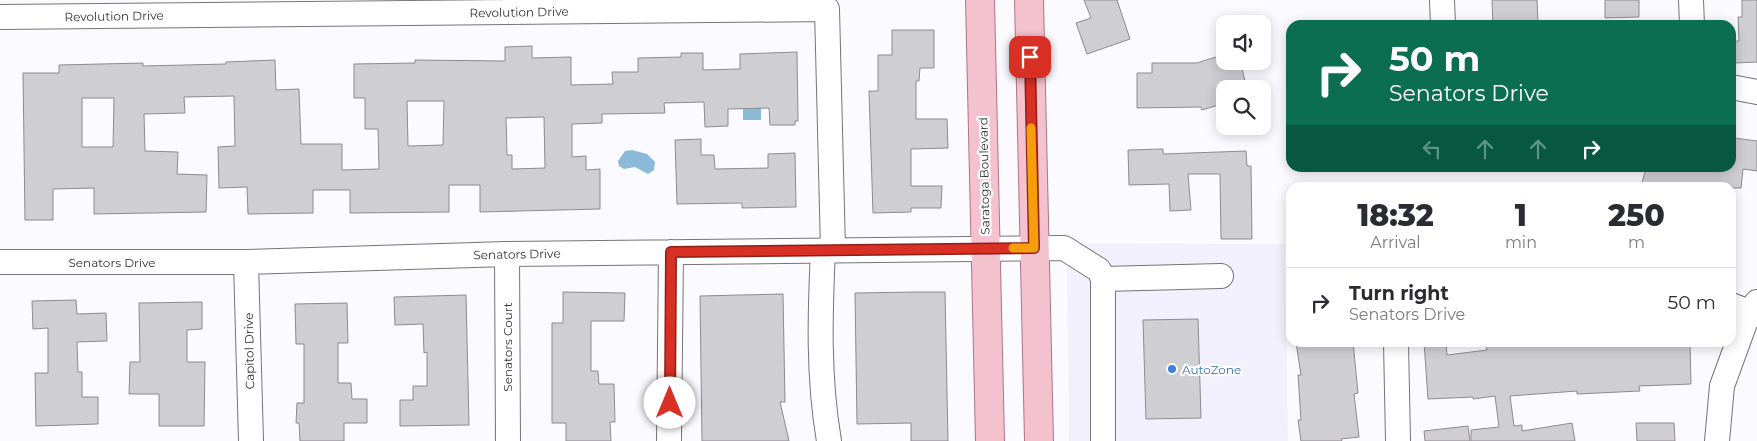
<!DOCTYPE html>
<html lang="en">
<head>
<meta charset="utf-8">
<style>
	body { margin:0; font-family:Montserrat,sans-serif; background:#f7f7f7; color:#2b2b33; height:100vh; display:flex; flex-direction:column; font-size:19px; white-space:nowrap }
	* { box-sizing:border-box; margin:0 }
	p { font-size:16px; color:#7c7c81 }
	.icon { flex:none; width:28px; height:28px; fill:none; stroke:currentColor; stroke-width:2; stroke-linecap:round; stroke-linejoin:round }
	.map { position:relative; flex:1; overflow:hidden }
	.side { position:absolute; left:1286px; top:182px; width:450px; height:165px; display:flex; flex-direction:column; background:#fff; border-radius:15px; box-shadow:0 2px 12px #0003 }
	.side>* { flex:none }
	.guide { position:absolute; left:1286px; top:20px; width:450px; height:152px; border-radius:15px; box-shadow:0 2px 12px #0003; background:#0b6e4f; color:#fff; overflow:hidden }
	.buttons { position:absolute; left:1216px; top:15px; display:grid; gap:10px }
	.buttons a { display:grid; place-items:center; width:55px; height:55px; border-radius:10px; background:#fff; box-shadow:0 2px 12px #0003; font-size:25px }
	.pin { position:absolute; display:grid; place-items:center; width:42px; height:42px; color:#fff; margin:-21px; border-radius:10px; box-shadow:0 2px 8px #0006 }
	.me { position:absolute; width:55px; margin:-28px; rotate:0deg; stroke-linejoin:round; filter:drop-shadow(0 0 4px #0008) }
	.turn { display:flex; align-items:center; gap:18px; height:105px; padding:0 20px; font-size:22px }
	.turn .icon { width:65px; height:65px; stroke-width:2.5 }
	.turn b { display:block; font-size:35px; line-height:42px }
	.lanes { display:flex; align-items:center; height:48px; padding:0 20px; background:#0003; justify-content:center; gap:25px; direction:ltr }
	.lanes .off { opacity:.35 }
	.eta { display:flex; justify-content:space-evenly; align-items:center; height:85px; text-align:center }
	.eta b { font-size:30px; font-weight:800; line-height:35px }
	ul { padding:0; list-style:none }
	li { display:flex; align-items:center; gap:15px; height:70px; padding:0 20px; border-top:1px solid #e1e1e2 }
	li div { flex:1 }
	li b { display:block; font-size:19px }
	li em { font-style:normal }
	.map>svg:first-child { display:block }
	.built { fill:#f2f0fc }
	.water { fill:#8abad7 }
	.building { fill:#cfced3; stroke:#8c8b90; fill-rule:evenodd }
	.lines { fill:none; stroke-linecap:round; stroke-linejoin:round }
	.minor-casing { stroke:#747378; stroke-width:26 }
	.major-casing { stroke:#ac7584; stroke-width:30 }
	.minor { stroke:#fff; stroke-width:24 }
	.major { stroke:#f4c1ce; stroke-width:28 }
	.route-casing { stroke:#8d1f18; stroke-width:12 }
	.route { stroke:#d93025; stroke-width:9 }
	.slow { stroke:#f59e0b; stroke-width:9 }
	.shop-dot { fill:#3f7fe0; stroke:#fff; stroke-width:2 }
	.labels { text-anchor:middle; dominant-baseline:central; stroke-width:4.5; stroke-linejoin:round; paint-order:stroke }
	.street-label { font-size:12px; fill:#343335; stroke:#fff }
	.shop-label { font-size:12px; fill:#366cbe; stroke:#fff; text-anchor:start }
</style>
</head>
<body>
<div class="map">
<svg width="1757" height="441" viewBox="0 0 1757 441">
	<rect width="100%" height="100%" fill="#fbfbff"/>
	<path class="built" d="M1067,243L1285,244L1288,441H1069Z"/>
	<path class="water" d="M743,97L755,108H761V120H743Z
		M632,150L647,154L655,162L654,170L648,174L635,167L624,169L619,166L618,161L625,151Z"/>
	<path class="building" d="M1084,0H1117L1130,39L1087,54L1076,23L1091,18Z
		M1492,0H1537L1538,23L1493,25Z
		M1605,0H1639V17L1605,18Z
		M1742,0H1757V62L1735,63L1734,41H1739L1738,17H1742Z
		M892,30H934V68H920L919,81H916V119H947L948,148L911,149V186H942L941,208H911V212L873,213L869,91H878V55H892Z
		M532,46V58L571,57V85L613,84L612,72H638V58L681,57V53H703V70L740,69V54L797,52L798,121H795V125H770L769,108L728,109V126L705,127L704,102L664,103L665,113L602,114V123L572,124V157L586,156V170L600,169V209L480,212V185H449V212L350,213V190H313V213L248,214L247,187L219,188L218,147L235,146L234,96L184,97L185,113L144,114L145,151L178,152L177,174L207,175L206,212L94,214V188L53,189V220H25L23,73H59V65L143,63V66L226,64V62L275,60L276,90L299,89L301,144H342V170L379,169L378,129H365V98H354V64L415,63V60L505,61V47ZM82,98H114L113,147H82ZM407,101H444L443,145L408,146ZM544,117L545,168L512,169V155H507L506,118Z
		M1225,54V61H1240L1247,89H1225V103L1202,110L1201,107L1137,108V73H1152V63H1197Z
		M1734,138L1757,141V171L1743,169L1741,188H1657L1642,183L1646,168H1731Z
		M701,139V155H714L715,169L768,168V154L795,153L796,207L742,208V203L677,204L675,140Z
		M1163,149V154L1246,151L1247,166H1251L1252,239H1221L1220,174H1188L1191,210L1170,211L1169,184L1129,185L1128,150Z
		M563,292L625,293L624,321H591V371H598L599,384H614L615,422H610L611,441H566V423H552V323H563Z
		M914,292H945L948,441H911V423L857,424L855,293Z
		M783,294L785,402H780L789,441H702L700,296Z
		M466,295L469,425L400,426V400H413V386H427V352L424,353L423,324L395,325L394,297Z
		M76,300L77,314L106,313L107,341L77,342L78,372H82V397H98V424L36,426L35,373H48V328L33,329L32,301Z
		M202,302V329L187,330V362H205L204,426H159V394H129L130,362H140L139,303Z
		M347,303L348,343H338V383H351L352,399H367V423H344V441H300L299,423H296L297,403H304V344H296L295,304Z
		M1198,319L1201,418L1146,419L1143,320Z
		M1296,342H1353L1358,393L1354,394L1359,437L1341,439L1342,441H1301L1298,420H1301L1298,375H1301Z
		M1424,342H1446L1447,355L1487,350L1486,342H1690L1691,384L1639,386L1640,391L1577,394V391L1510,396L1514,426L1522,425V431L1572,423L1575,441H1471V430L1499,427L1495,396L1473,399V397L1428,399Z
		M1636,423H1674L1675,441H1637Z
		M1468,426L1470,441H1425L1424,431Z"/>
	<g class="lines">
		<g class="minor-casing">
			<path id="minor" d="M1442,0L1443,25
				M1691,0L1692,25
				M0,17L827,9L833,250
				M1731,87L1757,92
				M823,250C820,314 818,377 829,441
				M507,254L508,441
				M0,262H246L507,254L1064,248L1099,270L1103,279V441
				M246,262L251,441
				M1103,279L1221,276
				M1731,305L1757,315
				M1396,342L1398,441
				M669,441L671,252
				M1717,441L1722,386L1749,312L1757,302"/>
		</g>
		<g class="major-casing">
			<path id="major" d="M980,0L990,441
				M1029,0L1039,441"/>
		</g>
		<use href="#minor" class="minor"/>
		<use href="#major" class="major"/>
	</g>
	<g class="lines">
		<g class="route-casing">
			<path id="route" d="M670,403L671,252L1034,248L1030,57"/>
		</g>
		<use href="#route" class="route"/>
		<path class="slow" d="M1013,248H1034L1031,128"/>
	</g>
	<circle class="shop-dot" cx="1172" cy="369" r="5"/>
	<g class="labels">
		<g class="street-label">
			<text transform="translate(519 12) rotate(-1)">Revolution Drive</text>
			<text transform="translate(114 16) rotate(-1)">Revolution Drive</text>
			<text transform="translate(984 176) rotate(-91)">Saratoga Boulevard</text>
			<text transform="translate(517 254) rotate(-1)">Senators Drive</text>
			<text x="112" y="262">Senators Drive</text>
			<text transform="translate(507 347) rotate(-90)">Senators Court</text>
			<text transform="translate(249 351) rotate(-91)">Capitol Drive</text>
		</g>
		<g class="shop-label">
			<text x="1182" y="369">AutoZone</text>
		</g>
	</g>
</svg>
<div class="buttons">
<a><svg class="icon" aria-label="sound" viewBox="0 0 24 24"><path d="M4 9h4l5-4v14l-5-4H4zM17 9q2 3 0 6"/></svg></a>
<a><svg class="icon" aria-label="search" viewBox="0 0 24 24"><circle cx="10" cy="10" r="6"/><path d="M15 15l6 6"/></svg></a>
</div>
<div class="pin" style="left:1030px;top:57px;background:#d93025"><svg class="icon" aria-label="arrive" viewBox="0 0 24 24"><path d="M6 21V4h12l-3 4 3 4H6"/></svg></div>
<svg class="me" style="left:670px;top:403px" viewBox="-20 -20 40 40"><circle r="19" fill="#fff"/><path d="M0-13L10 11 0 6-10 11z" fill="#d93025"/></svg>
<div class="guide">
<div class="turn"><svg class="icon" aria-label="right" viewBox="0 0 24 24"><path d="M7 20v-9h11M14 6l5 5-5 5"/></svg><div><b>50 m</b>Senators Drive</div></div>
<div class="lanes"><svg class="icon off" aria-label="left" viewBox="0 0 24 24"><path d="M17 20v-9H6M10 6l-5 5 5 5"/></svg><svg class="icon off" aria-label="ahead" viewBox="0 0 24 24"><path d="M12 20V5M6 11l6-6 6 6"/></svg><svg class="icon off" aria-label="ahead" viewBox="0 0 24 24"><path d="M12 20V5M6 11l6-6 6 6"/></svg><svg class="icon" aria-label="right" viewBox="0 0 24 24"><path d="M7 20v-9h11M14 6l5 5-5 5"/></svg></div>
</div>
<section class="side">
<div class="eta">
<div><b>18:32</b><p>Arrival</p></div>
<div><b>1</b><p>min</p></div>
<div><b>250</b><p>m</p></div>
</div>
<ul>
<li><svg class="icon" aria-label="right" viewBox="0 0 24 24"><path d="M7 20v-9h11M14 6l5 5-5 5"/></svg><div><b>Turn right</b><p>Senators Drive</p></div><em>50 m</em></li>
</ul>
</section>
</div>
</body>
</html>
